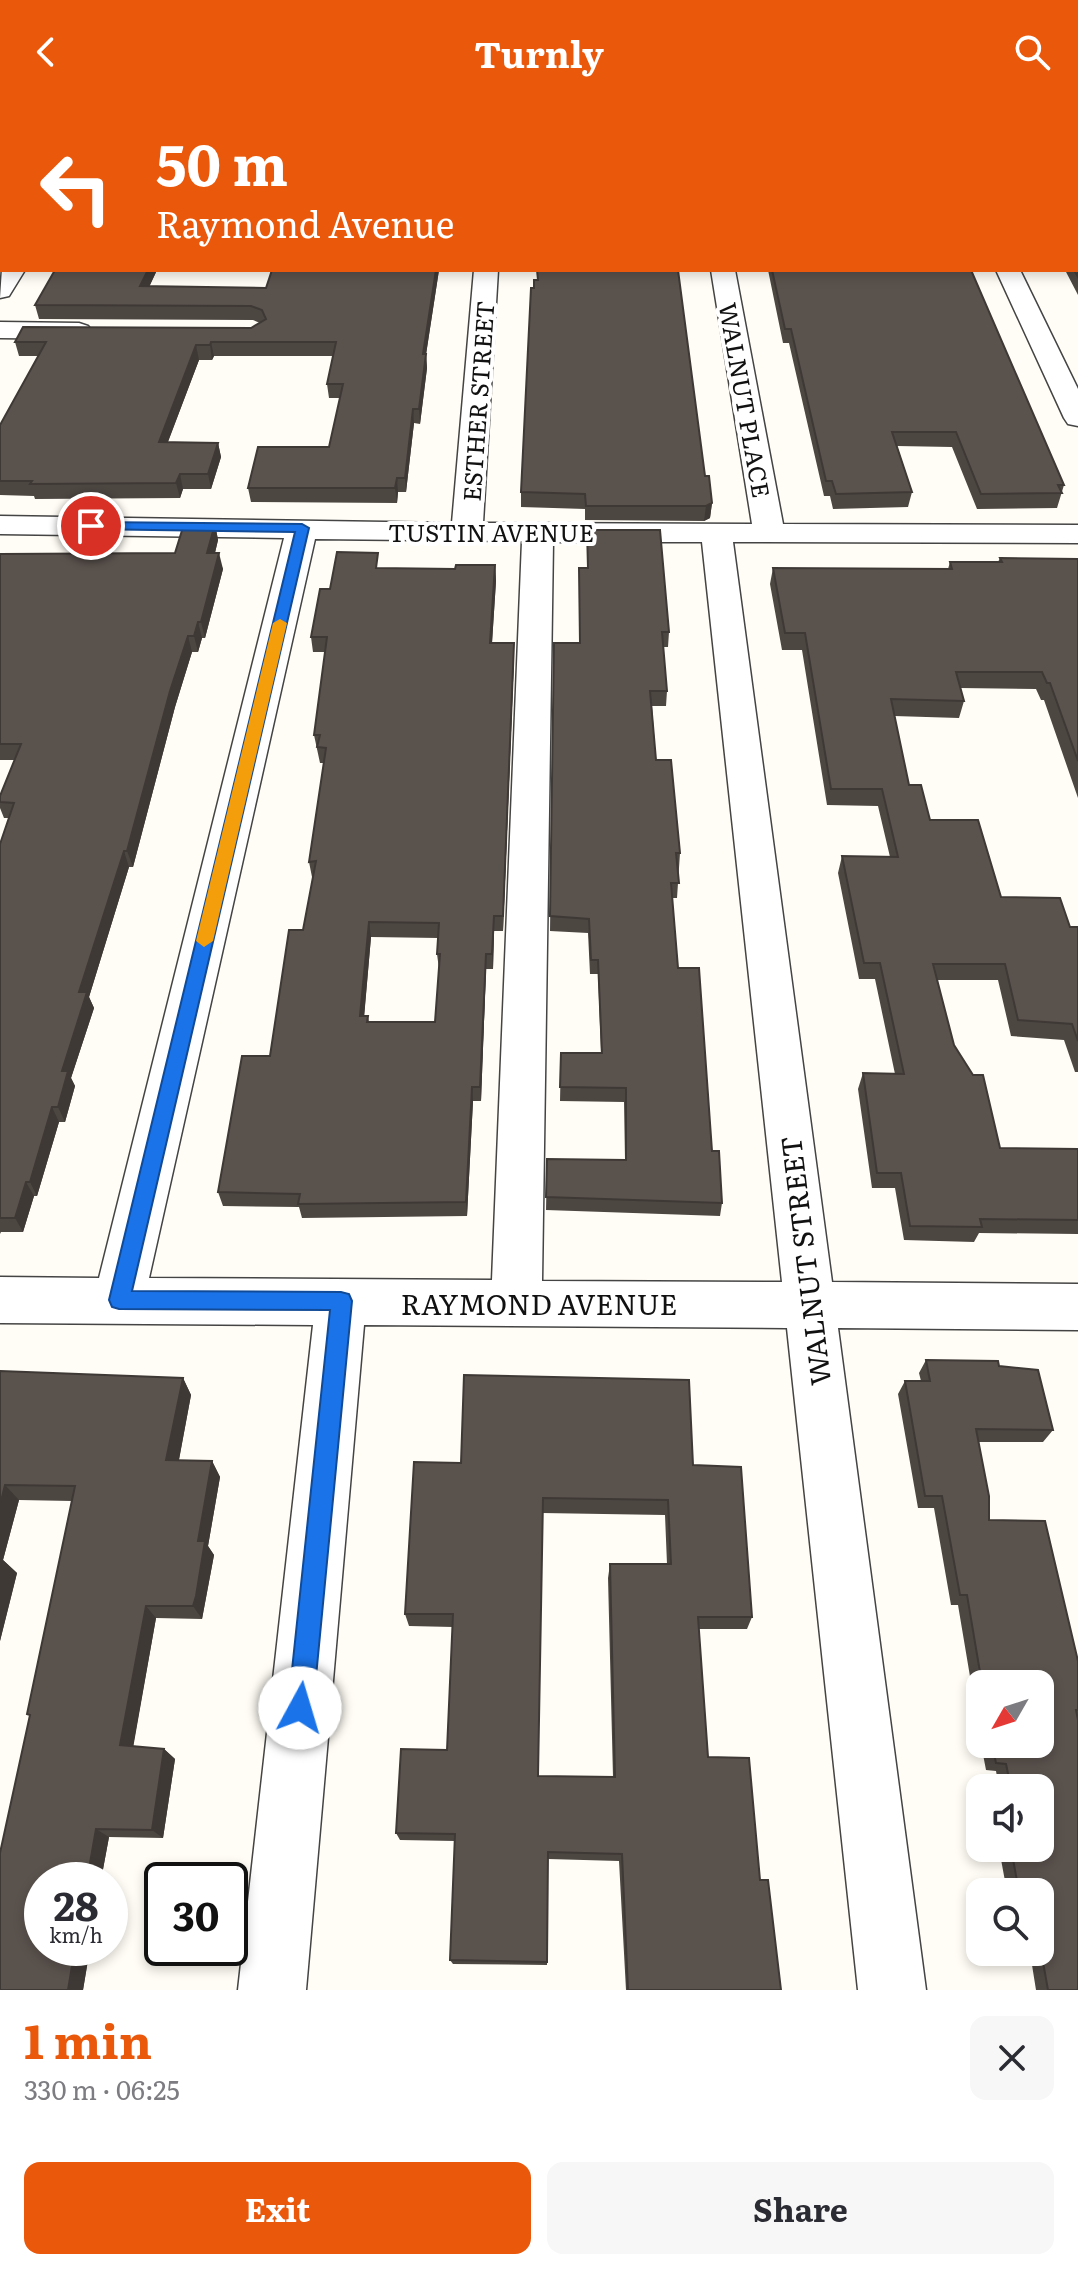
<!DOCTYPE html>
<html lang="en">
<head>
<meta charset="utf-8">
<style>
	body { margin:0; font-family:Literata,serif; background:#f7f7f7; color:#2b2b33; height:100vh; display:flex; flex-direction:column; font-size:30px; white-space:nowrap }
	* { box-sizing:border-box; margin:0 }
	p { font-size:26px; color:#7c7c81 }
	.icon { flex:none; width:44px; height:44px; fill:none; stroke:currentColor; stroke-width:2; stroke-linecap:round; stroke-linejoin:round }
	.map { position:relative; height:1886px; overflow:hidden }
	.sheet { display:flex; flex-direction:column; background:#fff; flex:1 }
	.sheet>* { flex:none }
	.hud { position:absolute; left:0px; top:0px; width:1078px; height:168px; box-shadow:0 4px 12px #0003; background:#ea580c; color:#fff; overflow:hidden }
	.needle { width:52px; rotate:231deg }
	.tools { position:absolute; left:966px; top:1566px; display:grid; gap:16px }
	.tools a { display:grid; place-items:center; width:88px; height:88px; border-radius:16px; background:#fff; box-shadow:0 4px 12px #0003; font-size:40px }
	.speed { position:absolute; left:24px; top:1758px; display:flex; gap:16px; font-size:40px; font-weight:700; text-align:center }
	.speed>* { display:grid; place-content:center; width:104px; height:104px; border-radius:50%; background:#fff; box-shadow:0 4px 12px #0003; line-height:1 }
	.speed small { font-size:20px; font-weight:400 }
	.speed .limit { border:4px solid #111; border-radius:12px; background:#fff; color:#111 }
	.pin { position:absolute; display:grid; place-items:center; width:68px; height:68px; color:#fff; margin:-34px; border:4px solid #fff; border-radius:50%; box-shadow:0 2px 8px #0007 }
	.me { position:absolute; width:88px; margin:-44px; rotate:6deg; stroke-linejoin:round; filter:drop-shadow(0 0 6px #0008) }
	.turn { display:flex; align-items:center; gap:28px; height:168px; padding:0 24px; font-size:36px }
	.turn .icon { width:104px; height:104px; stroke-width:2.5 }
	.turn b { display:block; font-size:56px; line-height:68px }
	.round { display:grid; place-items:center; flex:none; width:84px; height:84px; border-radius:16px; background:#f7f7f7 }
	.overview { display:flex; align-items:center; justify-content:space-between; height:136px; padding:0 24px }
	h1 { font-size:48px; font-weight:700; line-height:60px; color:#ea580c }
	.cta { display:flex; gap:16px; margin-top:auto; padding:16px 24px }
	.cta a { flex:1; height:92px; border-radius:16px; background:#ea580c; color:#fff; font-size:32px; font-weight:700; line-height:92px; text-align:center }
	.cta a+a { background:#f7f7f7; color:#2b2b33 }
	header { display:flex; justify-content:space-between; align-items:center; height:104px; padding:0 24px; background:#ea580c; color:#fff; font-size:36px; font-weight:700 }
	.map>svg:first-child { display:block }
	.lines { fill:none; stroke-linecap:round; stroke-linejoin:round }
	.minor-casing { stroke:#444; stroke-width:3 }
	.minor { fill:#fff; fill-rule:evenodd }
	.wall { fill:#4d4742; fill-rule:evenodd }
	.shaded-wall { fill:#3f3936 }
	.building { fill:#5a524d; stroke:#3f3936; stroke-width:2; fill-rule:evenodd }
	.route { fill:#1a73e8; stroke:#114b97; stroke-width:2 }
	.slow { fill:#f59e0b }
	.labels { text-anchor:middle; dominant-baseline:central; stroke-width:8; stroke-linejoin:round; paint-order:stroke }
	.far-street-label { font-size:24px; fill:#111; stroke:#fff }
	.street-label { font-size:28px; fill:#111; stroke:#fff }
</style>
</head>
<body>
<header><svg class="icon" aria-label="back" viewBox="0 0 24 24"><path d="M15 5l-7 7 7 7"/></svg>Turnly<svg class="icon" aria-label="search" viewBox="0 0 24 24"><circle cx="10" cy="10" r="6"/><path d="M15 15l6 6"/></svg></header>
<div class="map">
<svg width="1078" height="1886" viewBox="0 0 1078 1886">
	<rect width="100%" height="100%" fill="#fffdf5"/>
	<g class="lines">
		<g class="minor-casing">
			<path id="minor" d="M103,0H123L102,2Z
				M376,0H396V2H376Z
				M649,0H669L670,2H650Z
				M919,0H939L940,2H920Z
				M2,165L25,166L9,192L0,194Z
				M474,166H498L483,419L752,420L711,166H735L783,420L1078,421V439L733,438L832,1178L1078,1180V1226L838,1224L926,1886H858L787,1224L364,1221L306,1886H238L313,1221L0,1219V1173L99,1174L284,434L0,430V412L452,419ZM315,435L522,437L492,1176L149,1174ZM553,438H702L782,1178L542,1177Z
				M996,166H1020L1078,285V322L1068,320L1064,314Z
				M0,218L79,219L88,222L92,227L88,232L79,235L0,234Z"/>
		</g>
		<use href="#minor" class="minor"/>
	</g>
	<path class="wall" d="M1078,8V191L1065,166H1076Z
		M157,166L149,183L266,184L272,166H439L426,250L427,264L420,320L414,319L406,388H398L397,399L251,398L248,384L329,343L340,294H329L327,280L333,252H214L212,256H199L168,338L218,339L221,353L211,385H183L180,394L35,395L34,392L0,391V321L38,252H19L15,238L251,224L260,219L253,216L39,215L35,201Z
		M768,166H971L1064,381L1057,404L977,405L952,343L897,342L912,388L908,403L833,405L830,392H824L789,239H783Z
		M537,176L705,372L712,399L710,414L704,417L585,416V405L521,403V388L534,184Z
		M215,420L218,436L215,449L223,465L205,534H202L198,548H192L175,603L133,763H129L89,893L94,904L71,974L75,982L65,1018H59L37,1092H34L23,1128H1L0,1130V740L9,714H4L0,704V692L15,656H0V450L175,449Z
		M587,426L669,528L668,543H663L667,587L666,602H652L656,656L680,749L677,794H672L678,864L722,1099L720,1112L546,1106L547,1055L625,1056L624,998L560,997L561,949H601L598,870H590L588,829L550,827L554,539H580L587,464Z
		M1000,454L1078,455V694L1044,596H1041L1036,585L960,584L964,597L959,614L894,612L909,681L930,716L1001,793L1070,823H1078V968H1075L1064,936L1011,932L998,876H937L954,941L1000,1044L1078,1045V1130L979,1129L974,1138L904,1136L895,1084H872L858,985L863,969L895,970L875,875H859L838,769L842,752L890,753L878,702L827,701L802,546H782L770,480L773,464L948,465L950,458H998Z
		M495,461L496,477L492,539L514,554L503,827H494L493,865H486L481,997H473L467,1112L302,1114L299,1103L223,1102L218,1088L270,952L303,826L313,773H312L309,758L324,659H320L314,631L325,548H313L311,533L330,485L380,464L455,465ZM371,833L438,834L437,850L439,865L435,918H369L368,912H364Z
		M926,1256L999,1262L1053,1326L1043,1338H978L989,1416L1078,1557V1886H1036L1032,1861L1020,1862L1018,1848H1040V1788H1007L1000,1750L1010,1744H1040V1684H999L996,1667L986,1666L981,1640H1040V1580H980V1632L958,1501H951L934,1404H918L898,1290L905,1277H921L919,1269Z
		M0,1267L183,1274L191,1291L179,1356L212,1357L220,1373L208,1442L214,1451L202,1515L156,1514L133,1642L164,1645L175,1655L163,1734L109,1733L101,1776H42V1844H90L83,1886H0V1749L30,1612L27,1610L72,1397L19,1396L3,1456L17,1469L0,1537Z
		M414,1358L693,1361L752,1513L747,1525H699L708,1653L760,1776L781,1886H626L619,1757L548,1755L547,1861L453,1860L450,1856L455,1737L400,1736L396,1729L447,1646L453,1523L409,1522L405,1510ZM542,1409L665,1411L667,1460H610L608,1474L613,1673L538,1672Z"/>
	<path class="shaded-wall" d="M62,0H73L71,2H61Z
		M2,106V126L0,129V109Z
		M148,166H157L143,196L140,182Z
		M436,166H439L424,264L423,250Z
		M211,238L214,252L212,256L210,241Z
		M196,241L199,256L162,353L159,338Z
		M426,250L427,264L420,320L419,305Z
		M413,305L414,319L406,388L405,374Z
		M218,339L221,353L211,385L208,370Z
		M180,370L183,385L180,394L176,379Z
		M397,374L398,388L397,399L395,384Z
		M712,399L710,414L704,417L706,402Z
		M215,420L218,436L211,465L207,449Z
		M219,449L223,465L205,534L201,518Z
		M495,461L496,477L491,554L490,539Z
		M198,518L202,534L198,548L194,532Z
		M188,532L192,548L175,603L133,763L127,747L170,587Z
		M514,539V554L503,827V812Z
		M124,747L129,763L89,893L94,904L71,974L75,982L65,1018L58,1003L62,967L79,888Z
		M494,812V827L493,865L492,850Z
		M369,818L371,833L363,926L360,912Z
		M486,850V865L481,997L480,983Z
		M472,983L473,997L467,1112L466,1098Z
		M52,1003L59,1018L37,1092L30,1078Z
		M26,1078L34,1092L23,1128L15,1114Z
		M183,1274L191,1291L176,1371L166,1356Z
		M212,1357L220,1373L208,1442L214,1451L202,1515L193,1502L198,1437Z
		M5,1381L19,1396L3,1456L17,1469L0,1537V1401Z
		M146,1502L156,1514L132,1650L120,1641Z
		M164,1645L175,1655L163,1734L152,1726Z
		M96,1725L109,1733L101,1776H87Z
		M75,1844H90L83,1886H68Z"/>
	<path class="building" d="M0,0H62L61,2H2V106L0,109L1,67L0,66Z
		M150,0H334V2H149Z
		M427,0H615V2H426Z
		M708,0H902L904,2H708Z
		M989,0H1076V2H990Z
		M1076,6L1078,8V173L1074,166H1076Z
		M55,166H148L140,182L266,184L272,166H436L423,250H426L419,305H413L405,374H397L395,384H248L258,343H329L343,280H327L336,238H211L210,241H196L159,338L218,339L208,370H180L176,379L30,380L32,377H0V321L46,238H15L23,223L251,224L266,215L262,206L251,202L35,201Z
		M537,166H678L705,372H709L712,399L706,402H586L585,390L521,388L531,184H534V176H538Z
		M772,166H971L1064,381H1058L1062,389L981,390L956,328H892L912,388L836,390L832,377H826L791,225H785Z
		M184,420H215L207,449H219L201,518H198L194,532H188L170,587L127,747H124L79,888H87L62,967H68L58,1003H52L30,1078H26L15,1114H0V740L14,699L0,698V692L21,640H0V450L175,449Z
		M587,426H660L669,528H662L667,587H650L656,656H671L680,749H676L679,779H671L678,864H699L712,1047H719L722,1099L546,1093L547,1055L626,1056V984L560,983L561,949H602L598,856H591L589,815L550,812L554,539H580L579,464H588Z
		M337,448L378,449L376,464L455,465L456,461H495L490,539H514L503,812H494L492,850H486L480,983H472L466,1098L298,1100L300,1090L218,1088L242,952H270L289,826H303L316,757L309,758L326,644L317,643L320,631H314L327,533H311L320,485H330ZM369,818L439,819L437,850H440L435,918H367L368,912H360Z
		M1000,454L1078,455V657L1050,579H1047L1042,568H956L964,597L891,595L909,681H921L930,716H978L1001,793L1060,794L1070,823H1078V937L1072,920L1018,916L1005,860H933L954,941L973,971H983L1000,1044L1078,1045V1116L980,1115L982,1123L910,1122L901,1069H877L863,969L904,970L880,859H864L842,752L898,753L882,685H831L805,529H785L773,464L952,465L950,458H1002Z
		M926,1256L998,1257L999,1262L1038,1266L1053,1326L976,1325L989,1392V1416L1045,1417L1078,1557V1606H1076L1078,1616V1886H1048L1043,1858L1032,1859L1030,1848H1040V1788H1019L1011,1744H1040V1684H1011L1006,1660L996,1659L992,1640H1040V1580H982L967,1491H960L942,1392H925L905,1277H930Z
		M0,1267L183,1274L166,1356L212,1357L198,1437H205L196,1492L193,1502H146L120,1641L164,1645L152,1726L96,1725L87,1776H42V1844H75L68,1886H0V1749L30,1611L27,1610L75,1382L5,1381L0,1401Z
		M464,1271L689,1276L693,1361L741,1363L752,1513H698L708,1653L749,1654L760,1776H768L781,1886H628L622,1750L548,1748L547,1858L450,1856L455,1730L396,1729L401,1645L447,1646L453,1510H405L414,1358L461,1359ZM543,1394L668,1396L671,1460H610L615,1673L538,1672Z"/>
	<path class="route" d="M91,418L302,420L309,424L132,1187L341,1188L349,1190L352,1197L313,1604L309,1613L300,1617L291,1613L288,1604L330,1206L119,1205L112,1203L109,1196L295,428L86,425V420Z"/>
	<path class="slow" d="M280,515L287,519L213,837L204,843L196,837L273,519Z"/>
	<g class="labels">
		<g class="far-street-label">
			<text transform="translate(746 296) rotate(80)">WALNUT PLACE</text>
			<text transform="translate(477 297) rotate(-86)">ESTHER STREET</text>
			<text x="491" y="427">TUSTIN AVENUE</text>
		</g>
		<g class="street-label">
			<text transform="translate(804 1157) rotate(-97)">WALNUT STREET</text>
			<text x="539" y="1199">RAYMOND AVENUE</text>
		</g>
	</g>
</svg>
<div class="tools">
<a><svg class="needle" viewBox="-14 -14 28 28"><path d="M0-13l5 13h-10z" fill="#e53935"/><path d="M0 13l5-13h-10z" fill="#7c7c81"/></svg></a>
<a><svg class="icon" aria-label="sound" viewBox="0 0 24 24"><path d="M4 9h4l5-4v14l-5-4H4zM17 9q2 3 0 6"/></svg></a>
<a><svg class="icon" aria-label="search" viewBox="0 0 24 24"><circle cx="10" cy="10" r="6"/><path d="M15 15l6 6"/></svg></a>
</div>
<div class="speed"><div>28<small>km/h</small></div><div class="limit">30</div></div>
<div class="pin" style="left:91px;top:422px;background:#d93025"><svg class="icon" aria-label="arrive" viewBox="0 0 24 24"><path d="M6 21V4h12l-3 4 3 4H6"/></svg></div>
<svg class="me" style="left:300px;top:1604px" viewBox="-20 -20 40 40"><circle r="19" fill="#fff"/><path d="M0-13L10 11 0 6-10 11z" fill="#1a73e8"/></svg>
<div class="hud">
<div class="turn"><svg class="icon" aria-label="left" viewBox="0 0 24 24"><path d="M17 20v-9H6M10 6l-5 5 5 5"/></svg><div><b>50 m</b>Raymond Avenue</div></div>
</div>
</div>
<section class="sheet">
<div class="overview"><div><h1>1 min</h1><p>330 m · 06:25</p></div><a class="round"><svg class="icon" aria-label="close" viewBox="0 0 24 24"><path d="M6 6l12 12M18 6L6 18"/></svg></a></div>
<div class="cta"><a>Exit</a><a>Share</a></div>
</section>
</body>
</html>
